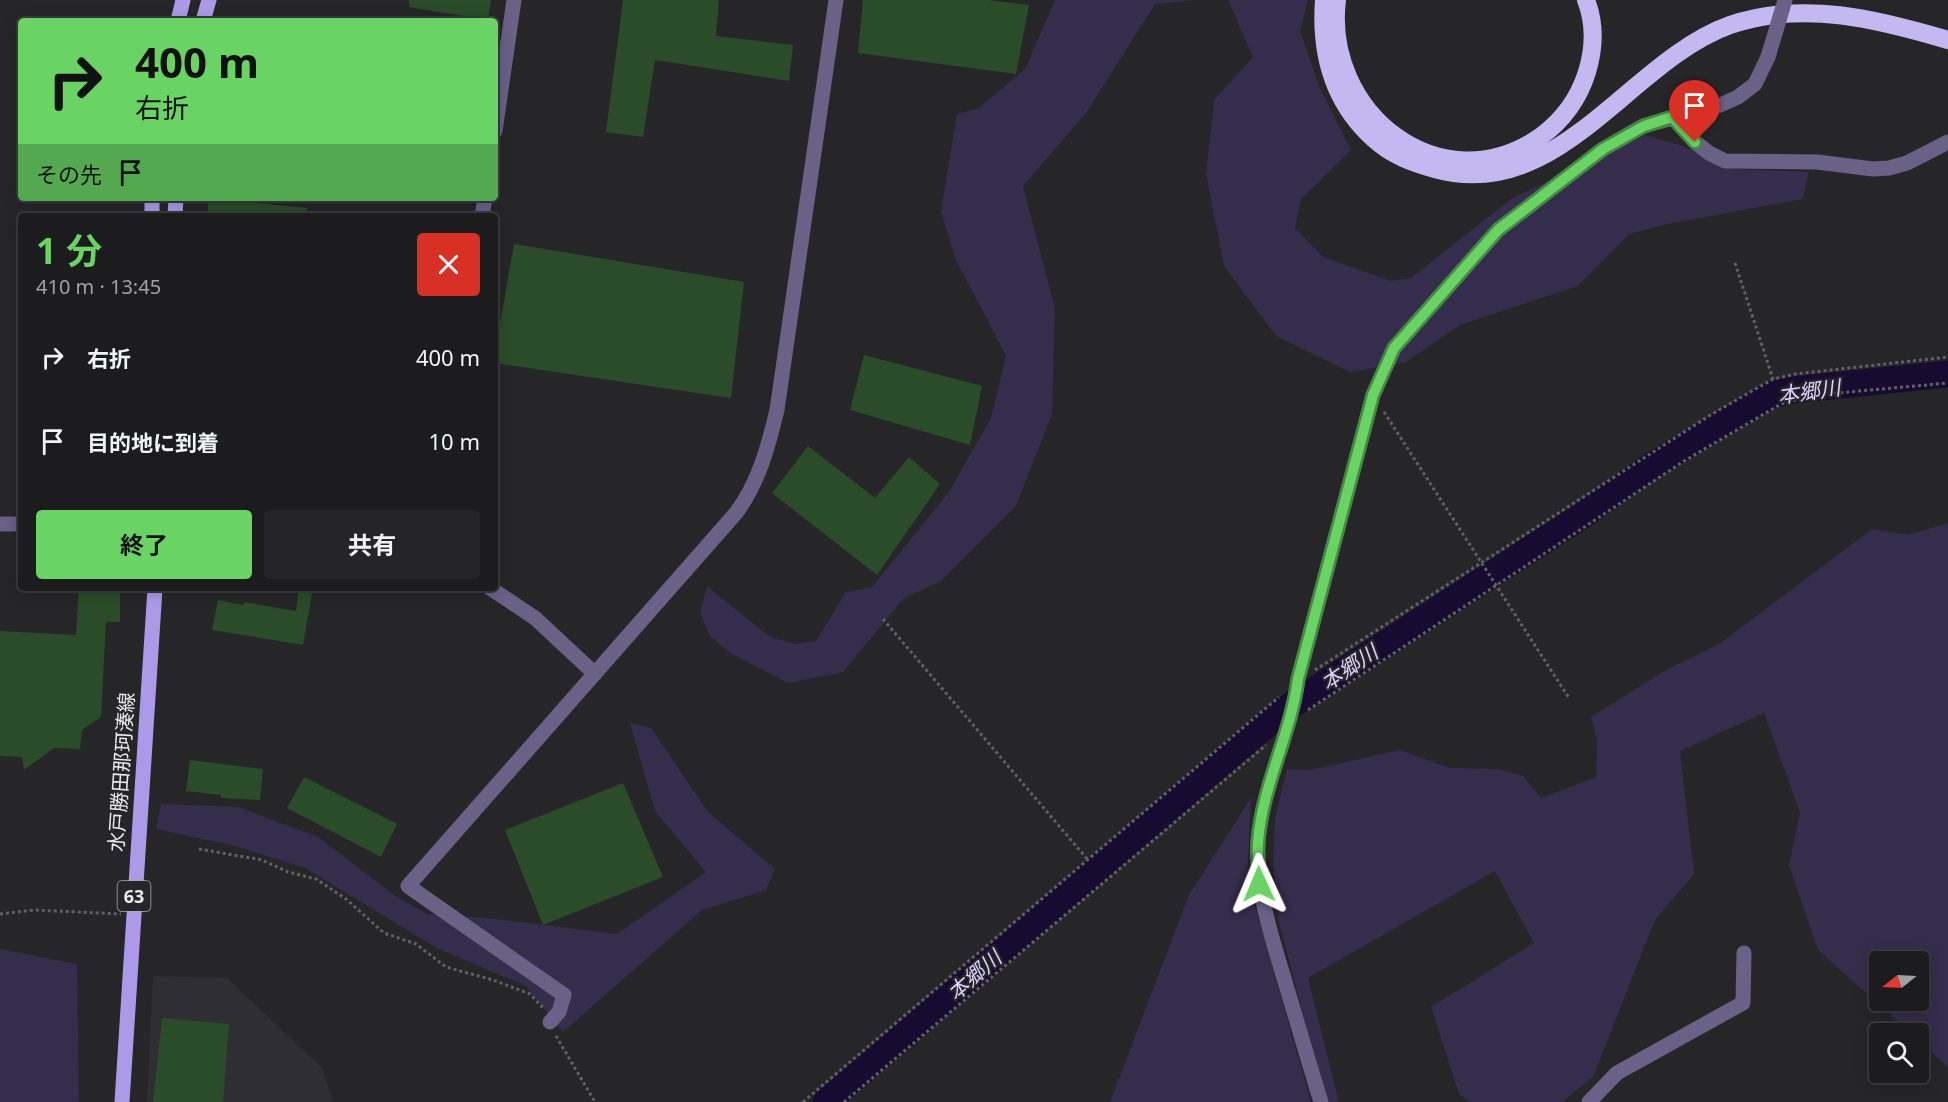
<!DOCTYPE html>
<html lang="ja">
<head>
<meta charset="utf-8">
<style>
	body { margin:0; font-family:"Noto Sans","Noto Sans JP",sans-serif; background:#252527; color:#f1f3f6; height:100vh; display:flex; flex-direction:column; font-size:22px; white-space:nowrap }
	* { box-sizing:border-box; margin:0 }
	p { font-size:20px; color:#a0a1a4 }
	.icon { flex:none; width:33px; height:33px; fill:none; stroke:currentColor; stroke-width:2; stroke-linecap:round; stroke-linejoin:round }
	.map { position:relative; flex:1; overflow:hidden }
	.drawer { position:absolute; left:18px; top:213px; width:480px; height:378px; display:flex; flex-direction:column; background:#1c1c1e; border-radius:6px; box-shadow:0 3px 15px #0003,0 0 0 2px #3a3a3c }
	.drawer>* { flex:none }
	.banner { position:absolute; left:18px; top:18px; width:480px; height:183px; border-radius:6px; box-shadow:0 3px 15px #0003,0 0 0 2px #3a3a3c; background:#69d464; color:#111; overflow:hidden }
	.needle { width:39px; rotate:252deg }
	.controls { position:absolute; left:1869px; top:951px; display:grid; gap:12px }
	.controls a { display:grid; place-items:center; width:60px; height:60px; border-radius:6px; background:#1c1c1e; box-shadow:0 3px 15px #0003,0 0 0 2px #3a3a3c; font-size:30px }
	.pin { position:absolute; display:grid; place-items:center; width:51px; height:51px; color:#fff; margin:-62px -26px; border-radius:50% 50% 50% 0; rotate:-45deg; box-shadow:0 0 6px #0007 }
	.pin .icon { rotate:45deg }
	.me { position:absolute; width:66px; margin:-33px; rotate:359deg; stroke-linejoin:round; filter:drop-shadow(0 0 4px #0008) }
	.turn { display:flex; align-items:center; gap:21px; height:126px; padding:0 18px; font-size:27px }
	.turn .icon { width:78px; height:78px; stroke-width:2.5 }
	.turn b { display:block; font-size:42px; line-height:51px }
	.then { display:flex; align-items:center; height:57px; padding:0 18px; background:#0003; gap:12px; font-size:22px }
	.round { display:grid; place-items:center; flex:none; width:63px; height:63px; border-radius:6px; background:#252527 }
	.headline { display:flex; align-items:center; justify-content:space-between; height:102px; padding:0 18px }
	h1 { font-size:36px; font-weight:700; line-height:45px; color:#69d464 }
	.primary-button { display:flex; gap:12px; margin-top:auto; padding:12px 18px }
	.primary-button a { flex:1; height:69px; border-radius:6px; background:#69d464; color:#111; font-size:24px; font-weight:700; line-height:69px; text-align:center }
	.primary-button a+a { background:#252527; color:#f1f3f6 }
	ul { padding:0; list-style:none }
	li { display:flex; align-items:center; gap:18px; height:84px; padding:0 18px }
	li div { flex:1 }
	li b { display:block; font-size:22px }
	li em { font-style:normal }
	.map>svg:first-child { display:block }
	.built { fill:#2f2e35 }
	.green { fill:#342d4c; fill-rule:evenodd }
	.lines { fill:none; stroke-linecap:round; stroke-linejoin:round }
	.river { stroke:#180b31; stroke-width:27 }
	.building { fill:#2a4c28 }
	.path { stroke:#616163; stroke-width:3; stroke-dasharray:3 3; stroke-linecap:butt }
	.minor { stroke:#696186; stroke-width:15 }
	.major { stroke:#ac9ae8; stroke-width:15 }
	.highway { stroke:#c4b8f1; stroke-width:18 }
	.minor-bridge { stroke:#696186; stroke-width:15 }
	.route-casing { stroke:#448a41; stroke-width:15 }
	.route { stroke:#69d464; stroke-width:10 }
	.labels { text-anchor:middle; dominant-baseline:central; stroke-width:4.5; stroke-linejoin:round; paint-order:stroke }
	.shield { fill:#262628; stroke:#afafb0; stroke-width:1.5 }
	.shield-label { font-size:18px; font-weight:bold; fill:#eaeaeb }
	.street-label { font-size:20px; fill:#eaeaeb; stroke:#262628 }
	.water-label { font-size:21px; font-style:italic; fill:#dcd3ff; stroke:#262628 }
</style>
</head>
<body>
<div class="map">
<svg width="1948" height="1102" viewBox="0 0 1948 1102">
	<rect width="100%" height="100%" fill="#262628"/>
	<path class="built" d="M153,976L227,978L322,1068L333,1102H147Z"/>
	<path class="green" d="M1055,0H1195L1155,4L1086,113L1023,186L1055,309L1052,414L1016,506L941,581L903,599L843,672L788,683L730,653L710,636L700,613L707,586L770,637L795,644L816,641L846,592L872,587L949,492L991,418L1006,356L955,258L941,211L957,114L979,108L1025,69Z
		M1228,0H1308L1300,31L1320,88L1351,150L1301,199L1295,228L1323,257L1391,281L1411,278L1511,199L1645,135L1683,146L1733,169L1809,172L1803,199L1667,224L1629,234L1578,286L1460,325L1406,362L1350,372L1276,336L1224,266L1206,174L1214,100L1253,57Z
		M1948,523V1067L1919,1041L1918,1034L1911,1033L1818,950L1789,865L1800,813L1764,713L1680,751L1694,874L1655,920L1593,1077L1562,1102H1471L1459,1094L1431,1007L1534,943L1495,871L1308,978L1339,1102H1326L1279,922L1273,864L1275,818L1287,769L1310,770L1400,750L1450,768L1499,769L1523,776L1541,798L1596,777L1597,741L1591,717L1666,670L1719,644L1872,529L1908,535ZM1880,962H1918V1000H1880Z
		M630,723L651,728L708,812L775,869L766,890L702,910L563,1032L526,986L437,948L305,868L235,846L156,829L161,804L238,807L318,837L397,897L427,914L496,919L617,934L706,872L655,811Z
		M1251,798L1247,879L1311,1102H1110L1189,895Z
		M0,949L77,964L79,1102H0Z"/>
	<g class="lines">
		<path class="river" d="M826,1102L1281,712L1583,515L1650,467L1771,395L1793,390L1948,374"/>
	</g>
	<path class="building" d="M409,0H491L488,20L409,7Z
		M623,0H719L716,36L793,45L789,81L655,60L643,137L606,132Z
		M863,0H988L1029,5L1016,74L858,53Z
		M208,198L307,208V216H208Z
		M514,244L744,282L731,398L495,363V352Z
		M864,355L982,386L970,445L850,410Z
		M808,446L875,498L909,457L940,484L877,575L772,493Z
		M79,588H120V622H106L101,717L82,730L80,749L54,748L24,770L22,757L0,756V631L76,635Z
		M299,588H313L303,645L212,630L218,600L244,605V602L296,611Z
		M190,760L263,769L260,800L221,798V795L186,791Z
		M304,777L397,824L381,857L287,808Z
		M623,783L663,877L543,925L505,830Z
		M162,1018L229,1024L223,1102H153Z"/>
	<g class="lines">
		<path class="path" d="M1735,263L1773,379
			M1384,412L1569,698
			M883,619L1088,860
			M1315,670L1712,414L1773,379L1795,374L1948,357
			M1308,710L1684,461L1781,404L1815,395L1948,383
			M199,849L262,860L288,872L316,879L346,899L384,933L416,944L446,967L493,980L530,994L543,1008
			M0,914L34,910L121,914
			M556,1036L595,1102
			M803,1102L1279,697
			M844,1102L1266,745"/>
		<path class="minor" d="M1673,117L1695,142L1709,153L1725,161L1817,162L1873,169L1889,168L1907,163L1948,142
			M495,131L514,0
			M482,216L485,198
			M0,524H21
			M490,588L535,618L595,674
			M550,1022L559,1012L564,995L408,886L736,513C759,482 768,447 777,410L836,0
			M1321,1102C1308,1060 1296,1018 1283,975C1270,932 1256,888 1258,842C1262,786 1291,734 1298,679L1373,395L1394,348L1498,230L1603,149L1643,126L1718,106L1738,97L1755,84L1768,57
			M1589,1102L1617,1073L1743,1003L1744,953"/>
		<path class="major" d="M178,21L183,0
			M203,21L209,0
			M152,216V198
			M175,216L176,198
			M122,1102L155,588"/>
		<path class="highway" d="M1324,0C1320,54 1334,103 1374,139C1391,155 1413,163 1435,169C1558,204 1629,61 1730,25C1803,0 1877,19 1948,40
			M1337,0C1323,112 1440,206 1540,137C1562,121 1579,98 1587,72C1594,49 1595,23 1586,0"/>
		<path class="minor-bridge" d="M1768,57L1785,0"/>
	</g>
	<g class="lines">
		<g class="route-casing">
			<path id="route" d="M1259,884C1259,870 1257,856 1258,842C1262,786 1291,734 1298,679L1373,395L1394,348L1498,230L1603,149L1644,126L1672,117L1695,142"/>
		</g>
		<use href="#route" class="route"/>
	</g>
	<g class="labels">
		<rect class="shield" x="117.5" y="881" width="33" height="30" rx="4.5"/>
		<g class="shield-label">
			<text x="134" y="896">63</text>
		</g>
		<g class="street-label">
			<text transform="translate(121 772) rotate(-86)">水戸勝田那珂湊線</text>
		</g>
		<g class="water-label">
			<text transform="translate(1809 391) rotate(-8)">本郷川</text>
			<text transform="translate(1349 667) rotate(-34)">本郷川</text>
			<text transform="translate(974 975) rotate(-41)">本郷川</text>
		</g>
	</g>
</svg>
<div class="controls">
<a><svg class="needle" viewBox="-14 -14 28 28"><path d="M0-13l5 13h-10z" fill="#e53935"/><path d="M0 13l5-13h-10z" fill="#a0a1a4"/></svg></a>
<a><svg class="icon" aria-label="search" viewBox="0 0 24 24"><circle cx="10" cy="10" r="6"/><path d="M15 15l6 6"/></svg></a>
</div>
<div class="pin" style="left:1695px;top:142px;background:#d93025"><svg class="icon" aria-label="arrive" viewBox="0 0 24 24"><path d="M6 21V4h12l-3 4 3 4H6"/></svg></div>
<svg class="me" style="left:1259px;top:884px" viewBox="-20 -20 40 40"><path d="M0-17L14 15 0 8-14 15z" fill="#69d464" stroke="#fff" stroke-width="4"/></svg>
<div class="banner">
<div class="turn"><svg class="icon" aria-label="right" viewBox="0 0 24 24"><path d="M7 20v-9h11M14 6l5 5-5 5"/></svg><div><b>400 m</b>右折</div></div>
<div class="then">その先<svg class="icon" aria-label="arrive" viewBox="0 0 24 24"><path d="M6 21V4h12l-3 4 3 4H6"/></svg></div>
</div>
<section class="drawer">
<div class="headline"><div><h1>1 分</h1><p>410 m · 13:45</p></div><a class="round" style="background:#d93025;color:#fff"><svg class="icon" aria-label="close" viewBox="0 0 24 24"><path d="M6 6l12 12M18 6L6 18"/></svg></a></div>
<ul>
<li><svg class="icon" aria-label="right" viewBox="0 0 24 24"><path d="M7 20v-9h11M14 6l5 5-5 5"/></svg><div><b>右折</b></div><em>400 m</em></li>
<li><svg class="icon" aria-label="arrive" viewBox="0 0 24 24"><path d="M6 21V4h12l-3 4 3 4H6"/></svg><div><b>目的地に到着</b></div><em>10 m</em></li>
</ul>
<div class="primary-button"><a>終了</a><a>共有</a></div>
</section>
</div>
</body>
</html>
